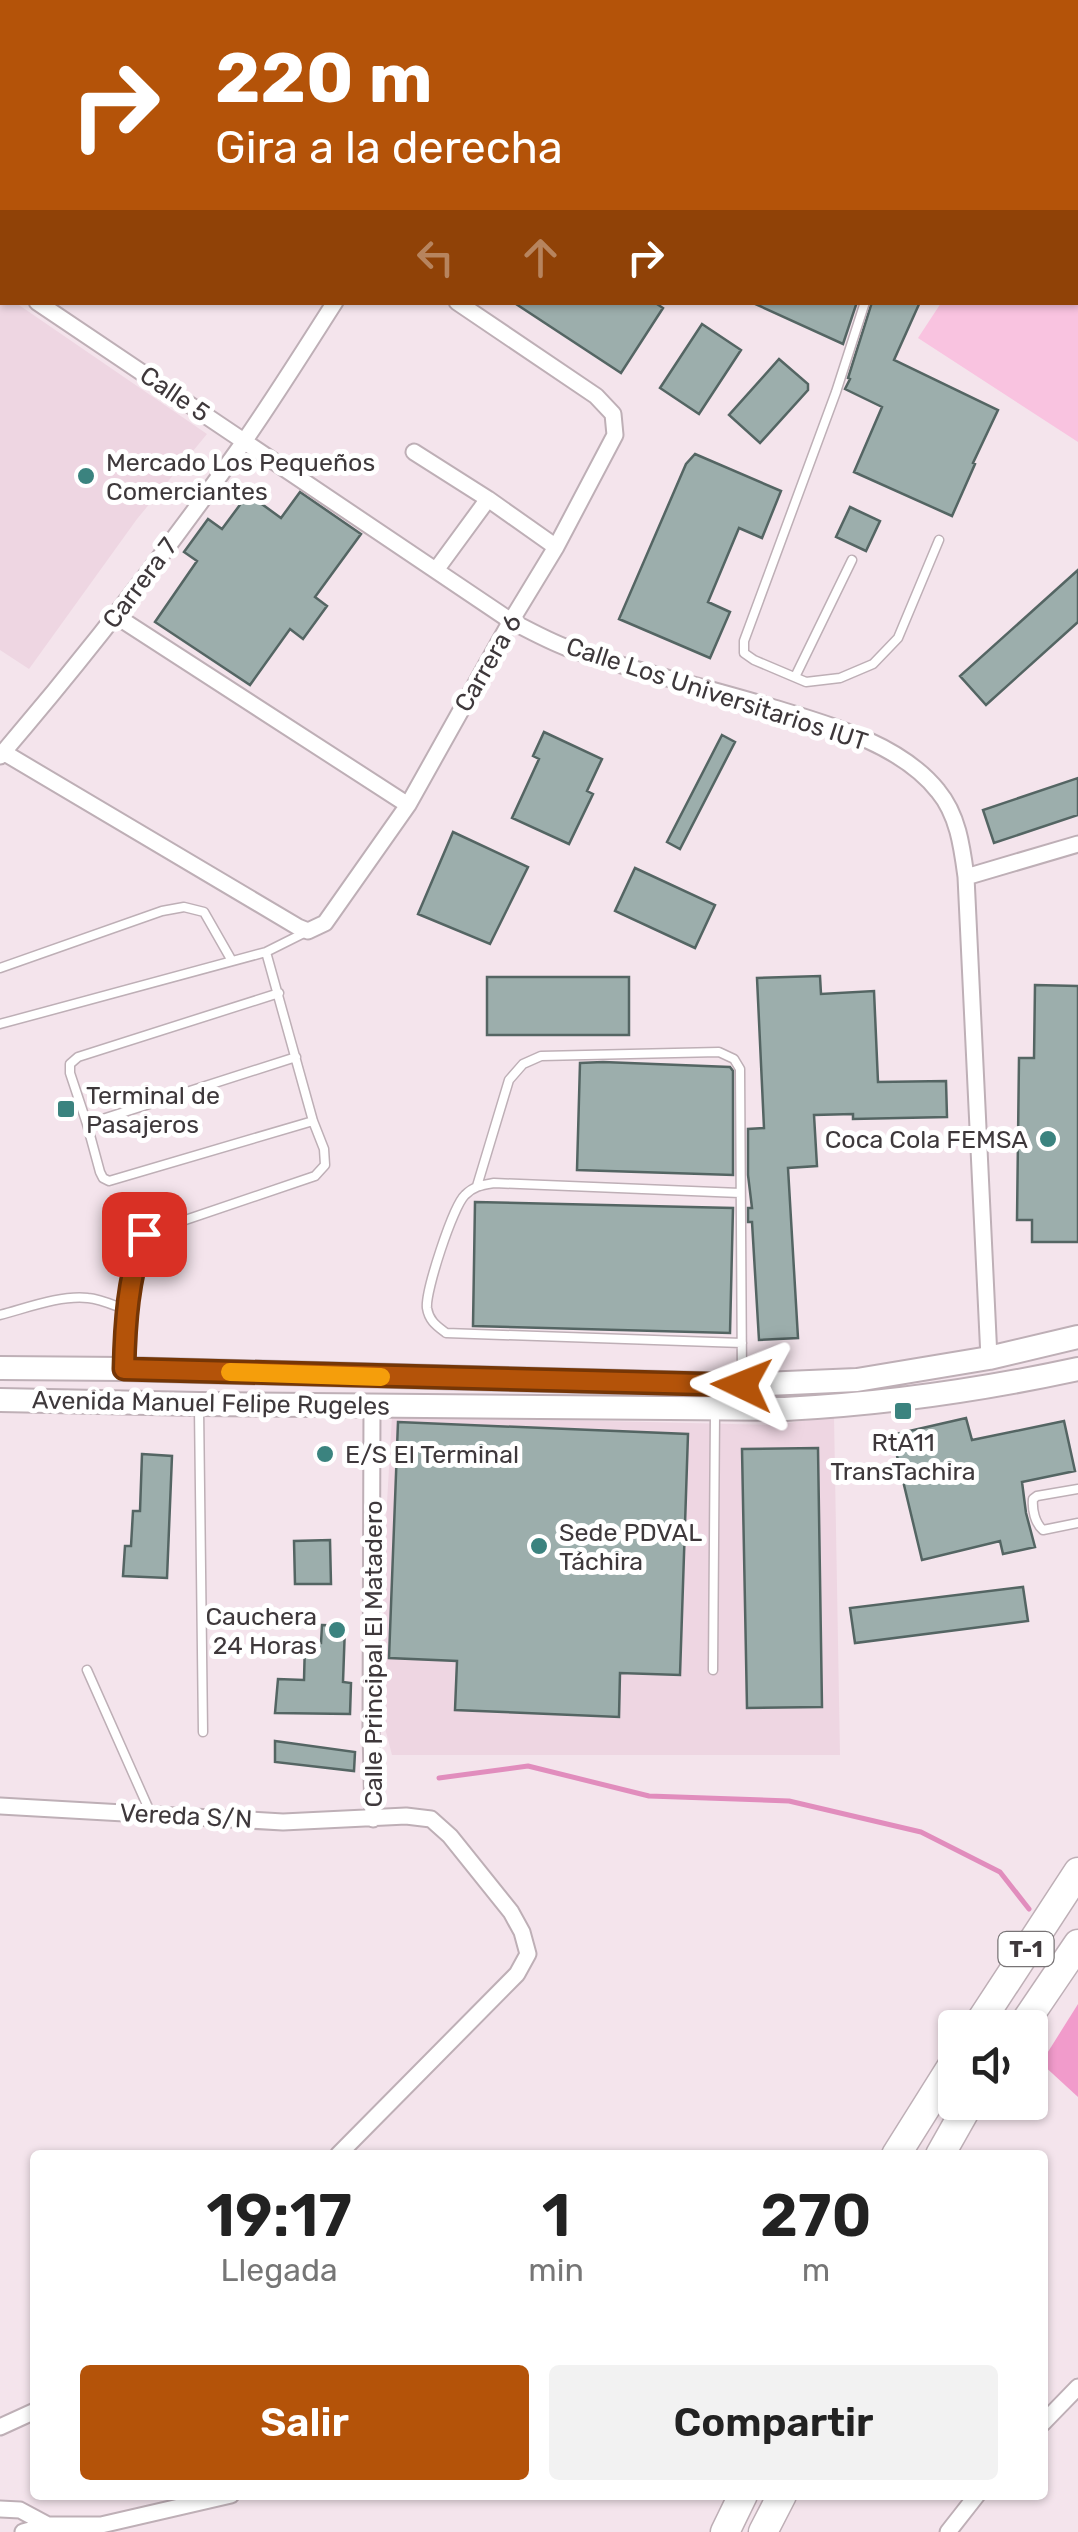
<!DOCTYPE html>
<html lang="es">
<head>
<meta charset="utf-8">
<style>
	body { margin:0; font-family:Rubik,sans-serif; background:#f2f2f2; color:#222; height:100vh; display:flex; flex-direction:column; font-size:38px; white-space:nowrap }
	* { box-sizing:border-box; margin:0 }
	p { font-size:32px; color:#767676 }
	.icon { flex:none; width:55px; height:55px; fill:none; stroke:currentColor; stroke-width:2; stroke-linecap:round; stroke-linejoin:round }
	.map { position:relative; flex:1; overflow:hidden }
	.drawer { position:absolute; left:30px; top:2150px; width:1018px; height:350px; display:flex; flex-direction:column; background:#fff; border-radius:10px; box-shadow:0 2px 8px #0004 }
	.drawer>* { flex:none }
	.banner { position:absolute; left:0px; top:0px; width:1080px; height:305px; box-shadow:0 2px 8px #0004; background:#b45309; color:#fff; overflow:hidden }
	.controls { position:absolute; left:938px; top:2010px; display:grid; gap:20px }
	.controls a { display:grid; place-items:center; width:110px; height:110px; border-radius:10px; background:#fff; box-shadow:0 2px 8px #0004; font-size:50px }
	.pin { position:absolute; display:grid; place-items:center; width:85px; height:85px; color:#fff; margin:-42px; border-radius:20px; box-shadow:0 5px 15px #0006 }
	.me { position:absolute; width:110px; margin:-55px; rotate:272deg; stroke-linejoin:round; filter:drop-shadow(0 0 8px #0008) }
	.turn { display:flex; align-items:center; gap:35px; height:210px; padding:0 50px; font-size:45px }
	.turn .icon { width:130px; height:130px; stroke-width:2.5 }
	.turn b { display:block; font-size:70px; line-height:85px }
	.lanes { display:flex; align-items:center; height:95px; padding:0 50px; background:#0003; justify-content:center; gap:50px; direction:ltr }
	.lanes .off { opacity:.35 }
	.eta { display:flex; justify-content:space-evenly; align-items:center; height:170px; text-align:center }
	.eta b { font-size:60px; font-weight:600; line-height:70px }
	.cta { display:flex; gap:20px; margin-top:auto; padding:20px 50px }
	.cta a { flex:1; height:115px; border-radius:10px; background:#b45309; color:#fff; font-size:40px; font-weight:600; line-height:115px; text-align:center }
	.cta a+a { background:#f2f2f2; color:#222 }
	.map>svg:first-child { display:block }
	.built { fill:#eed6e2 }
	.green { fill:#f9c3e0 }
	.forest { fill:#f19bcb }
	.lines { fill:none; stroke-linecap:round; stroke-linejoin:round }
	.stream { stroke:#e18dbd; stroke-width:5 }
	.building { fill:#9caeac; stroke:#546563; stroke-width:2.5 }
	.lane-casing { stroke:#beafb6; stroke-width:11 }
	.street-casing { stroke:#beafb6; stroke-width:19 }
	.secondary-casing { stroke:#beafb6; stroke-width:26 }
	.highway-casing { stroke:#beafb6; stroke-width:31 }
	.lane { stroke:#fff; stroke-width:8 }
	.street { stroke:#fff; stroke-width:15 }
	.secondary { stroke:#fff; stroke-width:22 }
	.highway { stroke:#fff; stroke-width:28 }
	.route-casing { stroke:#753606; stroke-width:25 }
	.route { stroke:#b45309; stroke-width:18 }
	.slow { stroke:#f59e0b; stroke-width:18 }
	.poi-dot { fill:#3b837f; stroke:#fff; stroke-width:4 }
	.labels { text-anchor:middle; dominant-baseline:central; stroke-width:10; stroke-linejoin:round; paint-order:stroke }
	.shield { fill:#fff; stroke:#787476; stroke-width:2.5 }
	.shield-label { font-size:22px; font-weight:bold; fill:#3e383b }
	.street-label { font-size:25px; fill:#3e383b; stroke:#fff }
	.poi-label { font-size:25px; fill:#3e383b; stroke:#fff; text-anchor:start }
</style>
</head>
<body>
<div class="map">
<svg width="1078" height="2532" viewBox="0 0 1078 2532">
	<rect width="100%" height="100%" fill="#f4e4ec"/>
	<path class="built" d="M0,291L2,293V302L16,303L207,434L137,519L29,669L0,650Z
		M392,1416L775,1425L834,1416L840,1755H392L376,1694Z"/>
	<path class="green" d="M1078,92V442L918,338L941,303L1078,302Z"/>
	<path class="forest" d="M1078,2004V2097L1041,2063Z"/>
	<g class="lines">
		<path class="stream" d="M439,1778L528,1766L649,1796L789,1801L921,1832L1000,1872L1029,1909"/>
	</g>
	<path class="building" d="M513,302H654L663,308L621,373Z
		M751,302H857L843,344Z
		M872,302H920L894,360L998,410L973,463L975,464L952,516L854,472L882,407L845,389L850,379L848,378Z
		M702,324L741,350L699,414L660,388Z
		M779,359L808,384V390L760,443L729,415Z
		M695,454L781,491L762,538L739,528L708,602L730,612L710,658L619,619L686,464Z
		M300,492L361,534L315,597L327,606L303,639L290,629L250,685L155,622L197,561L184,552L208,519L222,529L248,494L281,518Z
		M850,507L880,521L866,551L836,537Z
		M1078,570V622L986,705L960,676Z
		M544,732L602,759L587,791L593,794L569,844L512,818L539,759L533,756Z
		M722,735L735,742L680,849L667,842Z
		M1078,778V815L994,843L983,810Z
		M453,832L528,867L490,944L418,914Z
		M635,868L715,905L695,948L615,911Z
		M820,976L821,994L874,991L878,1082L946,1081L947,1117L853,1119V1114L814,1115L817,1166L788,1168L798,1338L759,1340L752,1222H748V1208H752L748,1175V1129L764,1128L757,978Z
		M487,977H629V1035H487Z
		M1035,985L1078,986V1242H1032V1220H1017L1019,1058H1034Z
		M603,1062L730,1067L733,1071V1175L577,1170L580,1063Z
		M475,1202L733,1208L730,1333L473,1326Z
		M966,1418L972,1440L1064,1421L1075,1471L1022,1482L1026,1513L1035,1547L1003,1554L1000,1541L922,1560L892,1435Z
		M398,1422L688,1434L680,1675L620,1673L619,1717L455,1710L457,1661L389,1658Z
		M818,1448L822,1707L747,1708L742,1449Z
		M142,1454L172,1456L167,1578L123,1576L125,1546H131L133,1511H140Z
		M330,1540L331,1584H295L294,1541Z
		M1023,1587L1028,1621L855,1643L850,1608Z
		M322,1625L345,1626L343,1682L351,1683L350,1714L275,1713L278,1679L304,1680L305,1642L321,1643Z
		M275,1741L355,1752L354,1771L275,1762Z"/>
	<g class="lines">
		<g class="lane-casing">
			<path id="lane" d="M36,0L39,2
				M624,0L630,2
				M386,2L388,0
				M532,2L533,0
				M865,302L836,392L744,641V653L754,660L806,682L840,678L873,664L898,638L939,540
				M795,677L852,560
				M0,968L162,911L184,907L204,912L232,961
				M279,993L78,1057L70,1064V1073L87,1124L296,1057
				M0,1024L266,952L306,932
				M87,1124L100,1172L103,1178L109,1181L313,1121
				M477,1186L509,1080L523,1064L541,1056L719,1052L734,1059L740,1069L742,1380
				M740,1193L494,1183C482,1185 474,1186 465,1195C453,1206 425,1292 427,1308C429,1321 437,1326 446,1333L742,1343
				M0,1315C27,1308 60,1295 88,1298C101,1299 115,1306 127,1310
				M124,1366C125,1322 128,1276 144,1234L315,1176L325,1165L324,1149L313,1121L266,952
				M199,1408L203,1732
				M1078,1489L1037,1496L1033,1499C1032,1510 1035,1523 1043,1530L1078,1523
				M87,1670L151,1814
				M713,1670L715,1412"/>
		</g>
		<g class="street-casing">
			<path id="street" d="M495,2L496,0
				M0,217L2,213
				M0,278L2,280
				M37,302L511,621C531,631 552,643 573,650C638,672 705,687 771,707C827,724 900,743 938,791C958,815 962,847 966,877L989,1358
				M414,452L488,499L556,547
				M436,570L488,499
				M116,616L408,805
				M3,752L298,927L308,931L325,923L408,805L511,621L556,547L615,435L613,414L596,396L457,302
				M0,756C86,656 167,551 243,443C275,397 305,349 335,302
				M966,877L1078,844
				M372,1405L371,1731L373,1819
				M0,1806L283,1822L406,1816L431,1819L450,1836L511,1912L522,1932L528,1954L517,1974L338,2155
				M1042,2424L1078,2387
				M0,2427L35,2411
				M0,2509L20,2510L48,2525
				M23,2532L48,2525H101L231,2495
				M948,2532L977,2495"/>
		</g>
		<g class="secondary-casing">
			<path id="secondary" d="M0,1368L124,1369L742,1385L857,1380L989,1358L1078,1337
				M0,1400L199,1404L785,1409C884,1404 981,1390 1078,1369"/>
		</g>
		<g class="highway-casing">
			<path id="highway" d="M976,2028L1078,1872
				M1021,2028L1078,1944
				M896,2155L955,2061
				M940,2155L970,2102
				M725,2532L743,2495
				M763,2532L782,2495"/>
		</g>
		<use href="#lane" class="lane"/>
		<use href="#street" class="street"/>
		<use href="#secondary" class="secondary"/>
		<use href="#highway" class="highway"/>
	</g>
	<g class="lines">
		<g class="route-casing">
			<path id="route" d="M144,1234C128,1277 125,1324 124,1369L742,1385"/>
		</g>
		<use href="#route" class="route"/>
		<path class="slow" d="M230,1372L381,1377"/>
	</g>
	<g class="poi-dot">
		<circle cx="86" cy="476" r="10"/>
		<rect x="56" y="1099" width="20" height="20" rx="5"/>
		<circle cx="1048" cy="1139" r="10"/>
		<rect x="893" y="1401" width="20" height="20" rx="5"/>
		<circle cx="325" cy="1454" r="10"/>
		<circle cx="539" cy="1546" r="10"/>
		<circle cx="337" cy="1630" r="10"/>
	</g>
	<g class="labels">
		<rect class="shield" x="998.5" y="1932" width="55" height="34" rx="8"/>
		<g class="shield-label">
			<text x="1026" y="1949">T-1</text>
		</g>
		<g class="street-label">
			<text transform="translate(175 394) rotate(34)">Calle 5</text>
			<text transform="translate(140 583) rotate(-53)">Carrera 7</text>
			<text transform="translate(488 663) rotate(-60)">Carrera 6</text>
			<text transform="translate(717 694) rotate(18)">Calle Los Universitarios IUT</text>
			<text transform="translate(211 1403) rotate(1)">Avenida Manuel Felipe Rugeles</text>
			<text transform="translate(373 1654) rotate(-90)">Calle Principal El Matadero</text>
			<text transform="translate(186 1816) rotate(3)">Vereda S/N</text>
		</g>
		<g class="poi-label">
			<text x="106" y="462">Mercado Los Pequeños<tspan x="106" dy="29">Comerciantes</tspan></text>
			<text x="86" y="1095">Terminal de<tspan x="86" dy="29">Pasajeros</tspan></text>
			<text x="1028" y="1139" text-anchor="end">Coca Cola FEMSA</text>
			<text x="903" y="1442" text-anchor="middle">RtA11<tspan x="903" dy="29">TransTachira</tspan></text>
			<text x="345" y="1454">E/S El Terminal</text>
			<text x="559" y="1532">Sede PDVAL<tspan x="559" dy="29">Táchira</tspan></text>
			<text x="317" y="1616" text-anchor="end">Cauchera<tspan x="317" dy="29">24 Horas</tspan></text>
		</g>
	</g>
</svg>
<div class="controls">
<a><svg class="icon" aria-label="sound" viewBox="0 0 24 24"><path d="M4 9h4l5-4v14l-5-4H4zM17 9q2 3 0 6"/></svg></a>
</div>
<div class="pin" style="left:144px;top:1234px;background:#d93025"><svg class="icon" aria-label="arrive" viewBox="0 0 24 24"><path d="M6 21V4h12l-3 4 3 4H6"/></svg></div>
<svg class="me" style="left:742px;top:1385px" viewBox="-20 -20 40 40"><path d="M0-17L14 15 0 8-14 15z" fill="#b45309" stroke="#fff" stroke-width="4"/></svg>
<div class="banner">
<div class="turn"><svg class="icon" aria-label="right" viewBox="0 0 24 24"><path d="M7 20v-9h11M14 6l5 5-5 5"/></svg><div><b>220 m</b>Gira a la derecha</div></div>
<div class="lanes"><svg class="icon off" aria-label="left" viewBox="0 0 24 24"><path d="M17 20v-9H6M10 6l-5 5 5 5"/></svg><svg class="icon off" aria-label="ahead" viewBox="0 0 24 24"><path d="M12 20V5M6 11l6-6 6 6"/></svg><svg class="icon" aria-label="right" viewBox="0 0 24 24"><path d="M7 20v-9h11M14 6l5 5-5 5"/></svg></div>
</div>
<section class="drawer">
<div class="eta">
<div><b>19:17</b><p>Llegada</p></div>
<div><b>1</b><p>min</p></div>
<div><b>270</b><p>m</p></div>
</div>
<div class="cta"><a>Salir</a><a>Compartir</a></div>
</section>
</div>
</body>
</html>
